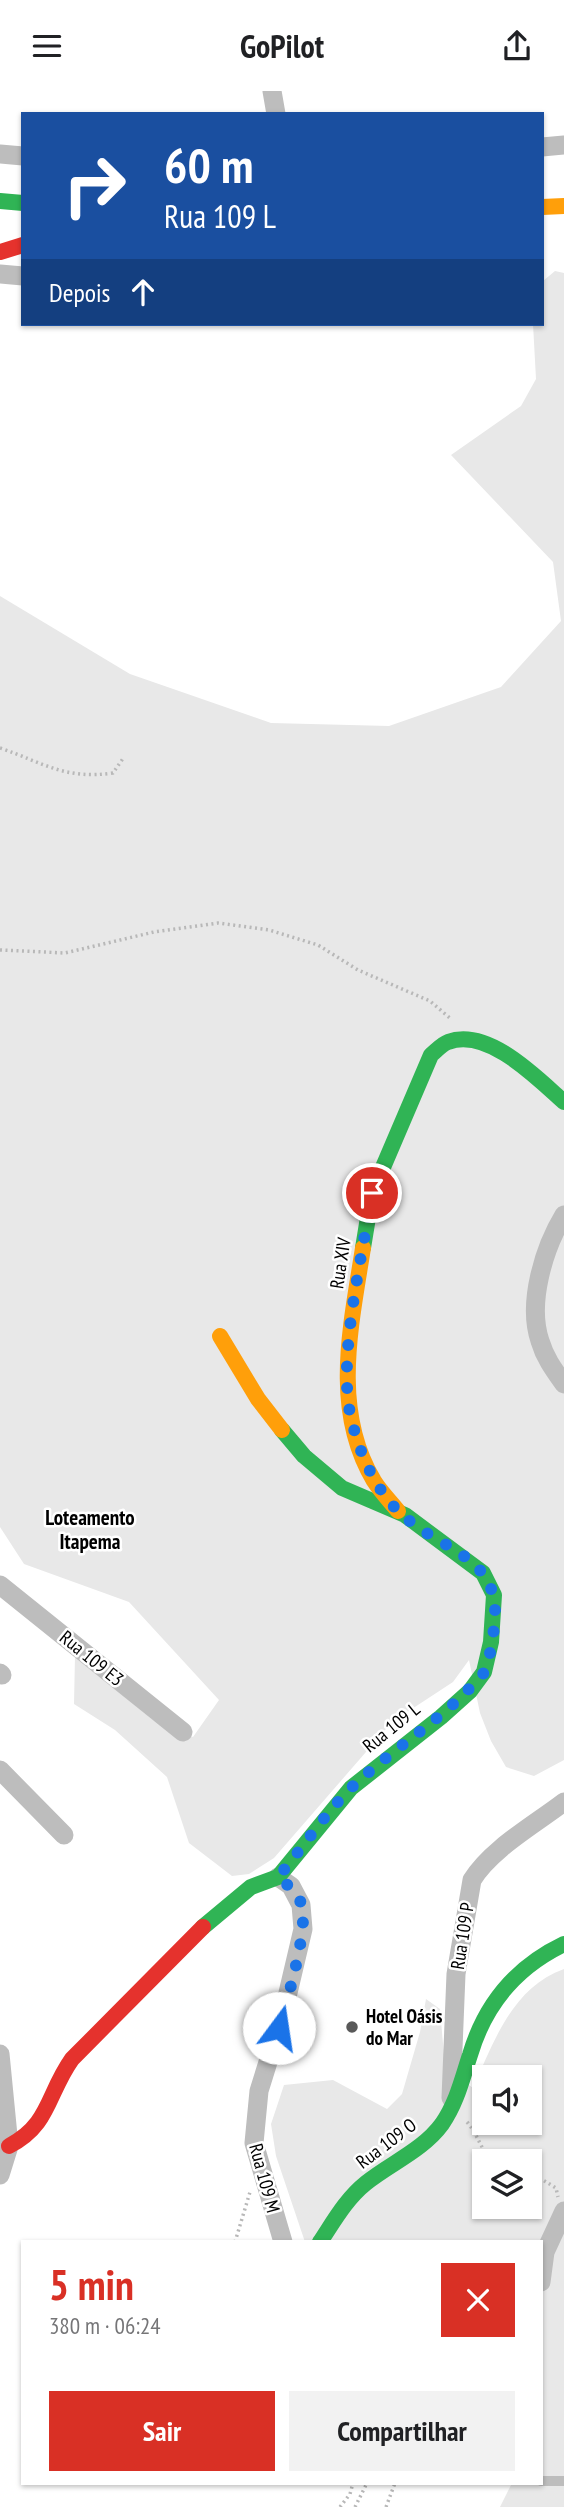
<!DOCTYPE html>
<html lang="pt">
<head>
<meta charset="utf-8">
<style>
	body { margin:0; font-family:"PT Sans Narrow",sans-serif; background:#f2f2f2; color:#202124; height:100vh; display:flex; flex-direction:column; font-size:26px; white-space:nowrap }
	* { box-sizing:border-box; margin:0 }
	p { font-size:23px; color:#757577 }
	.icon { flex:none; width:38px; height:38px; fill:none; stroke:currentColor; stroke-width:2; stroke-linecap:round; stroke-linejoin:round }
	.map { position:relative; flex:1; overflow:hidden }
	.side { position:absolute; left:21px; top:2149px; width:522px; height:245px; display:flex; flex-direction:column; background:#fff; border-radius:0px; box-shadow:0 2px 5px #0004 }
	.side>* { flex:none }
	.guide { position:absolute; left:21px; top:21px; width:523px; height:214px; border-radius:0px; box-shadow:0 2px 5px #0004; background:#1a4fa0; color:#fff; overflow:hidden }
	.tools { position:absolute; left:472px; top:1974px; display:grid; gap:14px }
	.tools a { display:grid; place-items:center; width:70px; height:70px; border-radius:0px; background:#fff; box-shadow:0 2px 5px #0004; font-size:35px }
	.pin { position:absolute; display:grid; place-items:center; width:60px; height:60px; color:#fff; margin:-30px; border:4px solid #fff; border-radius:50%; box-shadow:0 2px 7px #0007 }
	.me { position:absolute; width:77px; margin:-38px; rotate:14deg; stroke-linejoin:round; filter:drop-shadow(0 0 5px #0008) }
	.turn { display:flex; align-items:center; gap:24px; height:147px; padding:0 28px; font-size:32px }
	.turn .icon { width:91px; height:91px; stroke-width:2.5 }
	.turn b { display:block; font-size:49px; line-height:60px }
	.then { display:flex; align-items:center; height:66px; padding:0 28px; background:#0003; gap:14px; font-size:26px }
	.round { display:grid; place-items:center; flex:none; width:74px; height:74px; border-radius:0px; background:#f2f2f2 }
	.summary { display:flex; align-items:center; justify-content:space-between; height:119px; padding:0 28px }
	h1 { font-size:42px; font-weight:600; line-height:52px; color:#d93025 }
	.primary-button { display:flex; gap:14px; margin-top:auto; padding:14px 28px }
	.primary-button a { flex:1; height:80px; border-radius:0px; background:#d93025; color:#fff; font-size:28px; font-weight:600; line-height:80px; text-align:center }
	.primary-button a+a { background:#f2f2f2; color:#202124 }
	header { display:flex; justify-content:space-between; align-items:center; height:91px; padding:0 28px; background:#fff; font-size:32px; font-weight:600 }
	.map>svg:first-child { display:block }
	.green { fill:#e8e8e8; fill-rule:evenodd }
	.lines { fill:none; stroke-linecap:round; stroke-linejoin:round }
	.path { stroke:#b8b8b8; stroke-width:3.5; stroke-dasharray:2 3.5; stroke-linecap:butt }
	.lane { stroke:#bdbdbd; stroke-width:10 }
	.street { stroke:#bdbdbd; stroke-width:19 }
	.fast { stroke:#30b455; stroke-width:16 }
	.slow { stroke:#ff9f0a; stroke-width:16 }
	.jam { stroke:#e5322d; stroke-width:16 }
	.route { stroke:#1a73e8; stroke-width:12; stroke-dasharray:0 21.6 }
	.poi-dot { fill:#595959; stroke:#fff; stroke-width:2.5 }
	.labels { text-anchor:middle; dominant-baseline:central; stroke-width:5; stroke-linejoin:round; paint-order:stroke }
	.street-label { font-size:19px; fill:#000; stroke:#fff }
	.poi-label { font-size:19px; font-weight:bold; fill:#000; stroke:#fff; text-anchor:start }
	.neighbourhood-label { font-size:21px; font-weight:bold; fill:#000; stroke:#fff }
</style>
</head>
<body>
<header><svg class="icon" aria-label="menu" viewBox="0 0 24 24"><path d="M4 6h16M4 12h16M4 18h16"/></svg>GoPilot<svg class="icon" aria-label="share" viewBox="0 0 24 24"><path d="M12 15V3M7 8l5-5 5 5M5 13v7h14v-7"/></svg></header>
<div class="map">
<svg width="564" height="2416" viewBox="0 0 564 2416">
	<rect width="100%" height="100%" fill="#fff"/>
	<path class="green" d="M555,180L564,182V1669L534,1685L506,1676L491,1650L480,1622L469,1569L453,1591L392,1631L274,1767L249,1783L232,1785L189,1752L167,1686L115,1639L74,1613L75,1565L153,1629L193,1646L219,1609L129,1511L24,1473L0,1436V505L130,583L271,632L389,635L501,596L561,530L553,471L451,364L521,315L536,288L533,233H542L543,190Z
		M564,1878V2416H500L512,2392H541V2151H305L276,2065L271,2033L284,1994L333,1989L387,2018L402,2003L420,1941L426,1908L440,1918L445,1976L473,1997C494,1950 512,1897 564,1878ZM485,1986H530V2032H485ZM485,2070H530V2116H485Z"/>
	<g class="lines">
		<path class="path" d="M0,657C44,672 65,689 113,682L124,666
			M0,859L65,862L154,841L218,832L269,839L318,854L358,879L430,910L451,928
			M467,2031C478,2044 481,2059 492,2070
			M530,2081L556,2097L558,2106
			M235,2151L250,2101
			M340,2416L350,2403L353,2392
			M355,2416L367,2392
			M386,2416L395,2392"/>
		<path class="lane" d="M541,2390H564"/>
		<path class="street" d="M272,0L276,23
			M542,56L564,54
			M0,63L23,65
			M0,183L23,185
			M564,1124C544,1157 527,1212 540,1250C545,1267 554,1279 564,1293
			M0,1494L183,1641
			M0,1582L2,1584
			M0,1679L64,1744
			M278,1786L291,1795L301,1814L303,1838L283,1923L259,2000L254,2052L283,2151
			M0,1963L9,2055L0,2084
			M451,2007L456,1883L472,1789C491,1758 534,1734 564,1711
			M541,2191L545,2161L564,2120"/>
		<path class="fast" d="M0,110L23,112
			M363,1157L372,1102L431,964C436,960 442,953 448,951C488,936 537,987 564,1011
			M203,1836L251,1796L278,1786L351,1697L441,1626L470,1600L484,1581L491,1551L494,1504L483,1482L405,1424L342,1397L304,1365L282,1339
			M320,2151C334,2130 346,2108 366,2092C391,2072 423,2059 442,2033C457,2011 462,1988 470,1964C485,1913 516,1876 564,1853"/>
		<path class="slow" d="M542,116L564,115
			M363,1157C351,1234 331,1319 374,1390C381,1401 390,1410 398,1420
			M220,1245L258,1308L282,1339"/>
		<path class="jam" d="M0,161L23,154
			M9,2055C50,2034 47,2003 72,1968L203,1836"/>
	</g>
	<g class="lines">
		<path class="route" d="M279,1937C287,1910 308,1840 302,1815C298,1802 288,1794 278,1786C307,1752 329,1715 363,1686C396,1657 433,1633 465,1602C470,1596 479,1590 483,1583C490,1569 492,1552 494,1537C504,1463 441,1462 398,1420C373,1395 357,1356 350,1322C338,1261 363,1164 372,1102"/>
	</g>
	<circle class="poi-dot" cx="352" cy="1936" r="7"/>
	<g class="labels">
		<g class="street-label">
			<text transform="translate(340 1172) rotate(-81)">Rua XIV</text>
			<text transform="translate(92 1567) rotate(39)">Rua 109 E3</text>
			<text transform="translate(391 1636) rotate(-39)">Rua 109 L</text>
			<text transform="translate(462 1845) rotate(-81)">Rua 109 P</text>
			<text transform="translate(386 2052) rotate(-37)">Rua 109 O</text>
			<text transform="translate(265 2087) rotate(75)">Rua 109 M</text>
		</g>
		<g class="poi-label">
			<text x="366" y="1925">Hotel Oásis<tspan x="366" dy="22">do Mar</tspan></text>
		</g>
		<g class="neighbourhood-label">
			<text x="90" y="1426">Loteamento<tspan x="90" dy="24">Itapema</tspan></text>
		</g>
	</g>
</svg>
<div class="tools">
<a><svg class="icon" aria-label="sound" viewBox="0 0 24 24"><path d="M4 9h4l5-4v14l-5-4H4zM17 9q2 3 0 6"/></svg></a>
<a><svg class="icon" aria-label="layers" viewBox="0 0 24 24"><path d="M12 4l9 5-9 5-9-5zM3 14l9 5 9-5"/></svg></a>
</div>
<div class="pin" style="left:372px;top:1102px;background:#d93025"><svg class="icon" aria-label="arrive" viewBox="0 0 24 24"><path d="M6 21V4h12l-3 4 3 4H6"/></svg></div>
<svg class="me" style="left:279px;top:1937px" viewBox="-20 -20 40 40"><circle r="19" fill="#fff"/><path d="M0-13L10 11 0 6-10 11z" fill="#1a73e8"/></svg>
<div class="guide">
<div class="turn"><svg class="icon" aria-label="right" viewBox="0 0 24 24"><path d="M7 20v-9h11M14 6l5 5-5 5"/></svg><div><b>60 m</b>Rua 109 L</div></div>
<div class="then">Depois<svg class="icon" aria-label="ahead" viewBox="0 0 24 24"><path d="M12 20V5M6 11l6-6 6 6"/></svg></div>
</div>
<section class="side">
<div class="summary"><div><h1>5 min</h1><p>380 m · 06:24</p></div><a class="round" style="background:#d93025;color:#fff"><svg class="icon" aria-label="close" viewBox="0 0 24 24"><path d="M6 6l12 12M18 6L6 18"/></svg></a></div>
<div class="primary-button"><a>Sair</a><a>Compartilhar</a></div>
</section>
</div>
</body>
</html>
